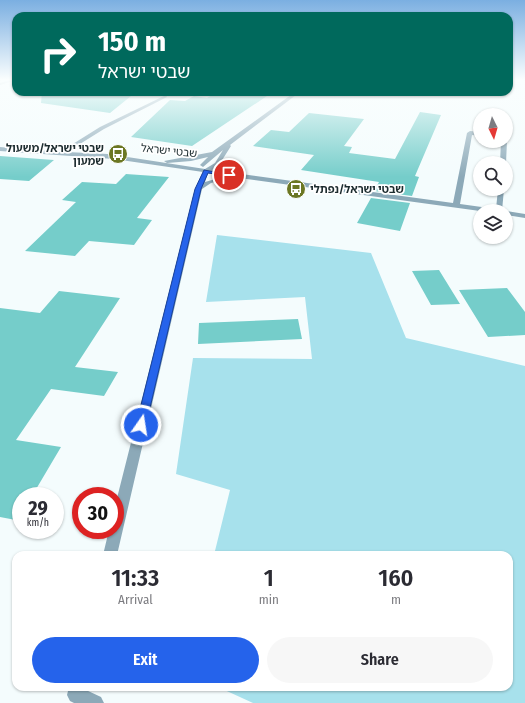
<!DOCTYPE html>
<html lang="en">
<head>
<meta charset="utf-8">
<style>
	body { margin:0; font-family:"Fira Sans Condensed","Noto Sans Hebrew",sans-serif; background:#f7f7f7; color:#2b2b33; height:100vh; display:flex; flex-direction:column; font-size:15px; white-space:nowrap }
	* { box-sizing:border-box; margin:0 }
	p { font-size:13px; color:#7c7c81 }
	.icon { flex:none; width:22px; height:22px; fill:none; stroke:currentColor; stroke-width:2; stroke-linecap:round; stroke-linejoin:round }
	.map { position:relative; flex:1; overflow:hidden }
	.details { position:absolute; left:12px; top:551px; width:501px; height:140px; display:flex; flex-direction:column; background:#fff; border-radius:12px; box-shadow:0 1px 3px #0004 }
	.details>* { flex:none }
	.top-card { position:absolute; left:12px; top:12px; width:501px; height:84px; border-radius:12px; box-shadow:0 1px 3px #0004; background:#00695c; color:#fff; overflow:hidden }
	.needle { width:26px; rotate:175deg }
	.fabs { position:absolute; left:473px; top:108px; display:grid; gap:8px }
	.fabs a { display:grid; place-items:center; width:40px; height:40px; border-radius:50%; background:#fff; box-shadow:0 1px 3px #0004; font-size:20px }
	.speed { position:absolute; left:12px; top:487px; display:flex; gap:8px; font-size:20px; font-weight:700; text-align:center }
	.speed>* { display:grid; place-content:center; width:52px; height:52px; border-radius:50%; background:#fff; box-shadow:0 1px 3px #0004; line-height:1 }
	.speed small { font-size:10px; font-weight:400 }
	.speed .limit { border:6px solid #d22; background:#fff; color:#111 }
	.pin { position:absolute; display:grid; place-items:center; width:34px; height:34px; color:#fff; margin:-17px; border:2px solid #fff; border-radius:50%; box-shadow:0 1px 4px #0007 }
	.me { position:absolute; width:44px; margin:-22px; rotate:13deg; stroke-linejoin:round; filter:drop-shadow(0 0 3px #0008) }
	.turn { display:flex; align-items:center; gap:14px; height:84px; padding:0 20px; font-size:18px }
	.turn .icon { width:52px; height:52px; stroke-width:2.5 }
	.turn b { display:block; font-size:28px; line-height:34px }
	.eta { display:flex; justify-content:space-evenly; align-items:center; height:68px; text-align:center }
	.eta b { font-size:24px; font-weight:600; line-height:28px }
	.cta { display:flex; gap:8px; margin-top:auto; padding:8px 20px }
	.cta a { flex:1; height:46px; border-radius:24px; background:#2563eb; color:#fff; font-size:16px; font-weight:600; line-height:46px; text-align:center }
	.cta a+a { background:#f7f7f7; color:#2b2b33 }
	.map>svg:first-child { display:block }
	.green { fill:#a7e1ec }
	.building { fill:#75cdca }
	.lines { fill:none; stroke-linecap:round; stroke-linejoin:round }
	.minor { fill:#8ca9b8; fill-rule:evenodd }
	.route { fill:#2563eb; stroke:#184099 }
	.labels { text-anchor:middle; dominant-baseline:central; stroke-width:3.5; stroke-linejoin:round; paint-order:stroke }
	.far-poi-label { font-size:11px; font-weight:bold; fill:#1d2c2f; stroke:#fff; text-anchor:end }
	.far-street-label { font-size:11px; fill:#1d2c2f; stroke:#fff }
</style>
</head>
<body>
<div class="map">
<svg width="525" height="703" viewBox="0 0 525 703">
	<rect width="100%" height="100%" fill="#f4fcfd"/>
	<path class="green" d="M217,235L371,253L406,338L525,366V703H253L218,687H509V555H214L230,490L176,474L193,358L312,359L305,297L206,302Z"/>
	<path class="building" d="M42,92H136L110,113L41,103Z
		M217,92H273L192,146L131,137L170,100L185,101L194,96L207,98Z
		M420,112L441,115L415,176L419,177L412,196L374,191L379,182L301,170L314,155L253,146L271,130L289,132L309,113L364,119L344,146L352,147L349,153L395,159Z
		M0,156L54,160L29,181L0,179Z
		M126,174L169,177L137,218L152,220L134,245L89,241L75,256L25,251L76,202L62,200L82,182L116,184Z
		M371,198L410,203L400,231L357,223Z
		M439,270L460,304L431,305L412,271Z
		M507,288L525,312V335L488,337L459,290Z
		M59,291L120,298L75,367L118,372L104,396L51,389L16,440L61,447L32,496H21V521L0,517V308L40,313Z
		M298,319L302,339L198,344L199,323Z"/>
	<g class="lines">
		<path class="minor" d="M13,79H16V80L0,85V83Z
			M295,92H300L230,145L231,146L219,165L212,170L453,203L467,133L470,131L480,132V136L472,135L460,204L496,209L498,189H504L502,211H480L232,177L231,178L211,183L202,189L117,555H103L109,530H115V506L195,189L203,172L114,159L0,151V147L60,152L100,127L166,95L167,97L104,129L67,152L108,154L205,169L215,163L223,150L203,167L200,165L208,157L191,161L167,163L164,161L212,152ZM208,173L226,176L205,182Z
			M506,140L507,141L506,163H500L501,141Z
			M506,211L525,214V218L506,215Z
			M69,687H87L86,690L101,697L104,703H74L70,701L67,695Z"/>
	</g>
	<linearGradient id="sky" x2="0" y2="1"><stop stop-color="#7bafe1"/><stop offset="0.45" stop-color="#fafefe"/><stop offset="1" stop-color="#fafefe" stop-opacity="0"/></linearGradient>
	<rect width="525" height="177" fill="url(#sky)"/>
	<path class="route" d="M204,170L232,175L229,176L208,173L201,189L146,425L145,428L141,429L137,428L136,425L195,189Z"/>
	<defs>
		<g id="bus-disc" transform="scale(1)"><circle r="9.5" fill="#6b7723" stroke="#fff"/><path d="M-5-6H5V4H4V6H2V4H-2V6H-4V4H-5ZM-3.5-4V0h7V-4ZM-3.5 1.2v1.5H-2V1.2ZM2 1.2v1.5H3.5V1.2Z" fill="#fff"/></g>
	</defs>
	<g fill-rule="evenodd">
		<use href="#bus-disc" x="118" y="154"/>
		<use href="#bus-disc" x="296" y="189"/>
	</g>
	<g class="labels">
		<g class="far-poi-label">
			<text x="104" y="148">שבטי ישראל/משעול<tspan x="104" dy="13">שמעון</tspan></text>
			<text x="310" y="189" text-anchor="start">שבטי ישראל/נפתלי</text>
		</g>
		<g class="far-street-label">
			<text transform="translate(169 151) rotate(6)">שבטי ישראל</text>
		</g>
	</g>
</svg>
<div class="fabs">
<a><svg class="needle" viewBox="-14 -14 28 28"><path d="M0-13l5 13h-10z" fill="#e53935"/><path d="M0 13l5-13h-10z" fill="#7c7c81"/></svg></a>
<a><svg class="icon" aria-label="search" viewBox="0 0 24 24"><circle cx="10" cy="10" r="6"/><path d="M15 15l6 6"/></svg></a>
<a><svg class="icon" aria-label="layers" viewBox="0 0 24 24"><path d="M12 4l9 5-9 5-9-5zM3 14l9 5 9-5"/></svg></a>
</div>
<div class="speed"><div>29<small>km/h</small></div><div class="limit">30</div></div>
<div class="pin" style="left:229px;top:175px;background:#d93025"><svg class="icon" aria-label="arrive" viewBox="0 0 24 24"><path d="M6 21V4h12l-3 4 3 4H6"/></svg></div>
<svg class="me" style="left:141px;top:425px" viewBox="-20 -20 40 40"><circle r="17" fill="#2563eb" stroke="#fff" stroke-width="3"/><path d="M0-11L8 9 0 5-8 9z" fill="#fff"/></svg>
<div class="top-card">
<div class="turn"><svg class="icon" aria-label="right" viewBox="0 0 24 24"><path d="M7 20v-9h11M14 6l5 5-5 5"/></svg><div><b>150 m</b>שבטי ישראל</div></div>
</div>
<section class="details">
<div class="eta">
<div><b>11:33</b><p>Arrival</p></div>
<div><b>1</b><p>min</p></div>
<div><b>160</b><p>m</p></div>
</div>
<div class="cta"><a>Exit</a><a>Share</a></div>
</section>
</div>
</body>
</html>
